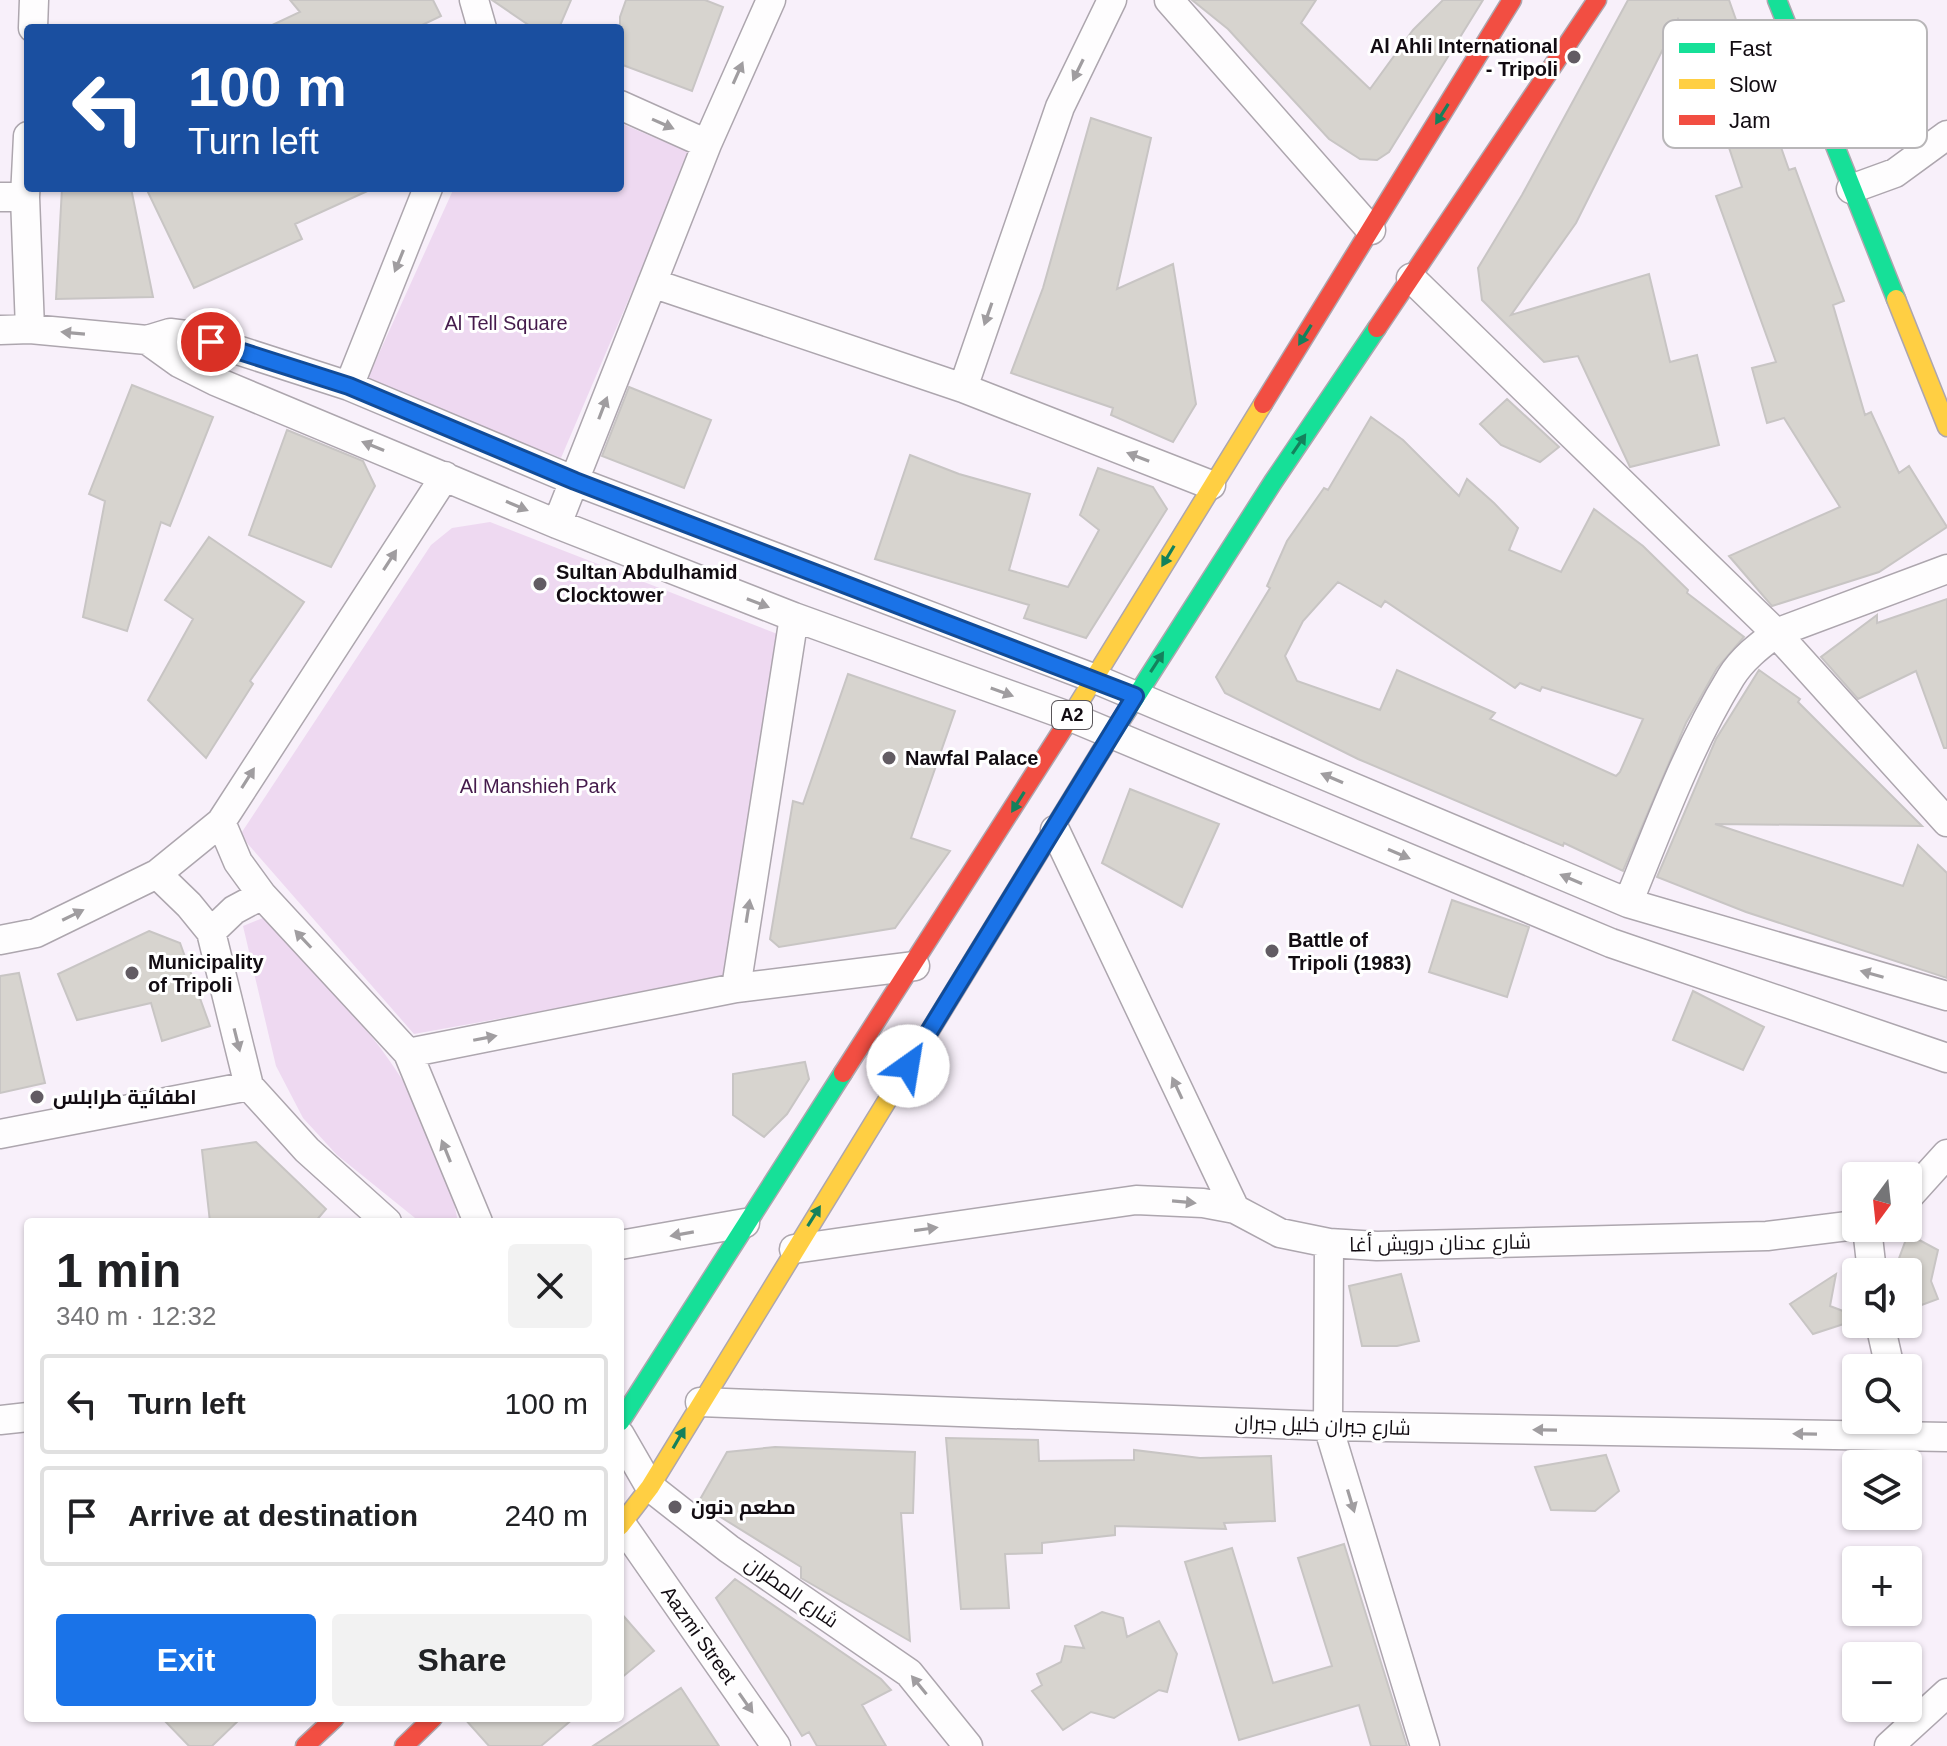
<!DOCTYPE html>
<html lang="en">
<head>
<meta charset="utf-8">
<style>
	body { margin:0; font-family:Helvetica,Cairo,sans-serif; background:#f2f2f2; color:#202124; height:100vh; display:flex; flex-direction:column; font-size:30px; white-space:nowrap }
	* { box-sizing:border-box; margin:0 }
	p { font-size:26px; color:#757577 }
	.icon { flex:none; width:44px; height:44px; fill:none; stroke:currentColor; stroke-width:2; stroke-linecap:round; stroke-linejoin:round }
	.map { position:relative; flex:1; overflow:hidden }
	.sheet { position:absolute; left:24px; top:1218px; width:600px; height:504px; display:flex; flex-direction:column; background:#fff; border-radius:8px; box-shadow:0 2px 6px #0004 }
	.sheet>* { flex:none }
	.hud { position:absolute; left:24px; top:24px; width:600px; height:168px; border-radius:8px; box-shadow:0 2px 6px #0004; background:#1a4fa0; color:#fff; overflow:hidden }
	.needle { width:52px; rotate:195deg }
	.tools { position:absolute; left:1842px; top:1162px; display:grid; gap:16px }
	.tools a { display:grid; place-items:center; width:80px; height:80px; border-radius:8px; background:#fff; box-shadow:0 2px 6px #0004; font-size:40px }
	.pin { position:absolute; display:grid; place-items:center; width:68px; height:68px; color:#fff; margin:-34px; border:4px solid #fff; border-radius:50%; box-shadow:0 2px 8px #0007 }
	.me { position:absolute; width:88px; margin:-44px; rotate:32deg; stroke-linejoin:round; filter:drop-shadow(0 0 6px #0008) }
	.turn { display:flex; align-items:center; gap:28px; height:168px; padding:0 32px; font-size:36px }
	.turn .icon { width:104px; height:104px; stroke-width:2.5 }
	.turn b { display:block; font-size:56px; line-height:68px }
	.round { display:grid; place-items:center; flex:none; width:84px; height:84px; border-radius:8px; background:#f2f2f2 }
	.summary { display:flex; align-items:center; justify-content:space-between; height:136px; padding:0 32px }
	h1 { font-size:48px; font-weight:600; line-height:60px }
	.primary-button { display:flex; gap:16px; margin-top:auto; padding:16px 32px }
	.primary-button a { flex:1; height:92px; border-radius:8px; background:#1a73e8; color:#fff; font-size:32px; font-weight:600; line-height:92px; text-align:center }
	.primary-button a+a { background:#f2f2f2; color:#202124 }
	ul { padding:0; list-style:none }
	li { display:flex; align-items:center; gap:24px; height:100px; margin:0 16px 12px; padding:0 16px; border:4px solid #e0e0e0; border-radius:8px }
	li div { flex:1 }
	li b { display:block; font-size:30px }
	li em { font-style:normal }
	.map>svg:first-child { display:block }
	.green { fill:#eed9f1 }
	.building { fill:#d7d4cf; stroke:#c8c5c4; stroke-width:2; fill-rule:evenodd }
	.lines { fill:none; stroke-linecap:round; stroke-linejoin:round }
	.street-casing { stroke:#ada6ae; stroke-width:31 }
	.fast-casing { stroke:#ada6ae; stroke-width:21 }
	.slow-casing { stroke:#ada6ae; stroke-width:21 }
	.jam-casing { stroke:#ada6ae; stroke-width:21 }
	.street { stroke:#fefdfe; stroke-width:28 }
	.fast { stroke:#16e098; stroke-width:18 }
	.slow { stroke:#ffcf43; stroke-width:18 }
	.jam { stroke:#f24e42; stroke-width:18 }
	.oneway { fill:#a09da0 }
	.oneway2 { fill:#14815c }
	.route-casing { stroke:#114b97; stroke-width:20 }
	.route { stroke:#1a73e8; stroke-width:14 }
	.poi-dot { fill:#625c63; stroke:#fff; stroke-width:3 }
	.labels { text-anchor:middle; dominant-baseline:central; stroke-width:6; stroke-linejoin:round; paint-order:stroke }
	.shield { fill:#fff; stroke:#595559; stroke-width:2 }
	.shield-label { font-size:18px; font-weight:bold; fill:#120c12 }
	.poi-label { font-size:20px; font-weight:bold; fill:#120c12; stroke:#fff; text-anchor:start }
	.park-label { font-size:20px; fill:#451b4c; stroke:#fff }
	.street-label { font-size:20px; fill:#120c12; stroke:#fff }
	.key { fill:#fff; stroke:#b8b6b8; stroke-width:2 }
	.key-label { font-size:22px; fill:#120c12 }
</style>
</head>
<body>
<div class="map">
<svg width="1947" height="1746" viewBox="0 0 1947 1746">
	<rect width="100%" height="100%" fill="#f8f0fa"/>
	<path class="green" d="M620,123L691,153L561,458L366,382L454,188H620Z
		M490,522L785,637L733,977L414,1034L240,835L431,545L452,528Z
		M263,918C354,1012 433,1087 458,1222H420L337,1155L303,1118L276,1066L243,926Z"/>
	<path class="building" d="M290,0H433L441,16L416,28H266L300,12Z
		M492,0H571L559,28H533Z
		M626,0H705L723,7L692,91L620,64V17Z
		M1192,0H1316L1301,23L1370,89L1413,30L1443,0H1483L1389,152L1377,160L1360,159L1329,139L1228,29Z
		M1628,0H1729L1789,170L1795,168L1844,301L1833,305L1865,415L1871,412L1899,473L1909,466L1947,527L1879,572L1772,606L1729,556L1840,507L1784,418L1767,423L1752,368L1776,362L1716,196L1742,187L1702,66L1678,19L1576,223L1511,315L1649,274L1670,362L1697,355L1719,445L1630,467L1578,356L1544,362L1482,300L1478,268L1522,195Z
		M1091,118L1151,138L1117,289L1173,264L1196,404L1173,442L1111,415L1113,408L1011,373L1043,288Z
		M62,188H131L153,297L56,299Z
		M146,188H374L295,224L302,239L194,288Z
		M132,385L213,417L170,526L161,522L127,631L83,617L105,501L89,494Z
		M629,387L711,420L684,488L602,456Z
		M1507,399L1559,447L1540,462L1501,445L1480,424Z
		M1371,417L1403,440L1459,496L1467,479L1494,503L1518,528L1509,550L1561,572L1594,509L1643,546L1688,590L1687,593L1744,637L1717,668L1686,723L1623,871L1564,843L1563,846L1358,759L1225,693L1216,677L1270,588L1267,586L1287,541L1324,488L1328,490ZM1338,582L1381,607L1385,601L1515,688L1520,683L1540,691L1542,687L1643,719L1620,772L1616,776L1490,719L1495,713L1397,670L1380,710L1297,681L1285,656L1303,621Z
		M287,430L363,461L375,486L331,567L249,535Z
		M910,455L959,474L1030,494L1009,570L1068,587L1099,530L1080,515L1098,468L1153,487L1167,509L1086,638L1024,618L1029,605L875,559Z
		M209,537L304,602L250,681L253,684L206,758L148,700L193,619L165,600Z
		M1947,599V748H1944L1916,671L1858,699L1821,657L1877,615V623Z
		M1759,670L1800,699L1798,702L1922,826L1715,824L1903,886L1918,845L1947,873V978L1746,912L1657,877L1716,739Z
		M848,674L955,711L911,838L950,851L895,928L779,947L770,939L793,801L803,804Z
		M1130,789L1219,824L1182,907L1102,863Z
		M1452,900L1529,927L1507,997L1429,972Z
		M149,931L180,943L210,1026L162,1041L151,1003L77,1020L58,974Z
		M19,973L45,1083L0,1093V976Z
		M1693,991L1764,1027L1743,1070L1673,1040Z
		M805,1062L809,1079L787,1114L764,1137L733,1115V1074Z
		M256,1142L326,1209L315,1222H210L202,1150Z
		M1908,1234L1938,1250L1931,1281L1938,1299L1908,1310V1272H1894Z
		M1401,1274L1419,1341L1397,1346H1362L1349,1286Z
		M1836,1274L1830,1306L1856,1316V1320L1813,1334L1790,1304Z
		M946,1438L1038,1440L1039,1461L1134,1460V1450L1200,1458L1271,1456L1275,1521L1224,1523L1226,1529L1115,1526V1535L1042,1543V1553L1005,1554L1009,1608L961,1609Z
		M775,1447L915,1452L913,1513H901L910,1641L801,1578V1567L698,1503L727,1452Z
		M1606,1455L1619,1491L1595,1511L1551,1510L1535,1467Z
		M1344,1544L1407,1746H1371L1359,1705L1239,1740L1185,1562L1232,1548L1273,1683L1332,1666L1298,1558Z
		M735,1579L881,1679L891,1690L862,1705L886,1746H817L809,1732L802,1736L716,1598Z
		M620,1612L654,1651L620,1679Z
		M1102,1612L1123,1618L1127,1637L1159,1621L1177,1654L1167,1692L1159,1690L1114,1718L1091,1712L1063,1730L1032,1691L1042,1685L1037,1674L1061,1662L1065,1646L1084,1648L1075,1626Z
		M681,1688L719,1746H593Z
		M162,1718H241L212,1746H189Z
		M464,1718H574L541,1746H489Z"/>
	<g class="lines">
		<g class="street-casing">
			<path id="street" d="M474,0L482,28
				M1169,0L1371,230
				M33,28L34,0
				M620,105L707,144
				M28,136L25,197L30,329
				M1851,189L1895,173L1947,135
				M0,197H25
				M1411,278L1776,633L1947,822
				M652,283L963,388L1211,485
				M0,330L30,329L147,340L170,333L194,336L349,386L575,481L1093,678L1628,903L1947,996
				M147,340L179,363L215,381L557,524L794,617L1071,717L1611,943L1947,1058
				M349,386L428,188
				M963,388L1060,107L1112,0
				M557,524L707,144L771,0
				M221,822L238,862L262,895L408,1053L478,1222
				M1055,830L1235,1209
				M157,874L189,905L211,932L249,1086L307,1150L387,1222
				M1628,903C1659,827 1688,747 1731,677C1742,659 1759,646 1776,633L1947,569
				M211,932L234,910L262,895
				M0,940L36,933L157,874L221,822L445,476
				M736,988L794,617
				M408,1053L736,988L915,966
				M0,1134L249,1086
				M1908,1197L1947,1154
				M1867,1228L1872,1272
				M1329,1243L1328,1426L1425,1746
				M620,1245L745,1223
				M794,1249L1136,1200L1203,1203L1235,1209L1280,1233L1329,1243L1377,1246L1767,1236L1856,1225
				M1880,1324L1890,1368
				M700,1402L1328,1426L1947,1437
				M0,1420L28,1417
				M620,1435L650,1487L729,1549L909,1673L968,1746
				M620,1522L776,1746
				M1889,1746L1947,1693"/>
		</g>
		<g class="fast-casing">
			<path id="fast" d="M1777,0L1896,299
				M1100,753L1273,482L1377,328
				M620,1422L843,1073"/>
		</g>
		<g class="slow-casing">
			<path id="slow" d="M1896,299L1947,427
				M1063,729L1263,404
				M620,1526L650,1487L901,1078"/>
		</g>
		<g class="jam-casing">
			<path id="jam" d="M1377,328L1597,0
				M1263,404L1512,0
				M843,1073L1063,729
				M901,1078L1100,753
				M305,1746L335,1718
				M404,1746L433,1718"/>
		</g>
		<use href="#street" class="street"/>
		<use href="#fast" class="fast"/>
		<use href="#slow" class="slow"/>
		<use href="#jam" class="jam"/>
	</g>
	<defs><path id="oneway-solid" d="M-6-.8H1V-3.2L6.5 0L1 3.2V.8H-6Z" transform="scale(2)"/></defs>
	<g class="oneway">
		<use href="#oneway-solid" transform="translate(1078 70) rotate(116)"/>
		<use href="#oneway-solid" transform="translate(738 73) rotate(-66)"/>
		<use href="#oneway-solid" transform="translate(663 124) rotate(24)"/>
		<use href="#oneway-solid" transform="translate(399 261) rotate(112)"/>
		<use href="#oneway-solid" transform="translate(988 314) rotate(109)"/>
		<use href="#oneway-solid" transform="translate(73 333) rotate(-175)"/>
		<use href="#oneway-solid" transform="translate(603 408) rotate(-69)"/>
		<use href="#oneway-solid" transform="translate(373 446) rotate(-158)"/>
		<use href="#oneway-solid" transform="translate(1138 457) rotate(-159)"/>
		<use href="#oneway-solid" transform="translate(517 506) rotate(23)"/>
		<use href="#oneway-solid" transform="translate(390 560) rotate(-57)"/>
		<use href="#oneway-solid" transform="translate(758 603) rotate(21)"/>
		<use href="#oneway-solid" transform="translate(1002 692) rotate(20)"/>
		<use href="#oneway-solid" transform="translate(248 778) rotate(-58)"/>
		<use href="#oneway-solid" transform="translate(1332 778) rotate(-157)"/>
		<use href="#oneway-solid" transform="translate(1399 854) rotate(23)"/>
		<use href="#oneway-solid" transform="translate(1571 879) rotate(-157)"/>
		<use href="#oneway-solid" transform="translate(748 911) rotate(-81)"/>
		<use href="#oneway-solid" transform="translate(73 915) rotate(-26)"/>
		<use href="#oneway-solid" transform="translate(303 939) rotate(-133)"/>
		<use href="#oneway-solid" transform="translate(1872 974) rotate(-164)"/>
		<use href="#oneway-solid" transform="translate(485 1038) rotate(-11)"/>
		<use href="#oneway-solid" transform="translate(237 1040) rotate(76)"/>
		<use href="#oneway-solid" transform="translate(1177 1088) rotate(-115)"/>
		<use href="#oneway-solid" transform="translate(446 1151) rotate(-112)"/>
		<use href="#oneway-solid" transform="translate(1184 1202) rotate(5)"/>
		<use href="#oneway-solid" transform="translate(926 1229) rotate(-8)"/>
		<use href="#oneway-solid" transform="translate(682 1234) rotate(170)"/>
		<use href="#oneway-solid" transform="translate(1545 1430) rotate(-179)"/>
		<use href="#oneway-solid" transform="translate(1805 1434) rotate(-179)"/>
		<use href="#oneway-solid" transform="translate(1351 1501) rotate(73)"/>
		<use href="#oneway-solid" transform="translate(919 1685) rotate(-129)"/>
		<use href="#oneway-solid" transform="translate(746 1703) rotate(55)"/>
	</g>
	<g class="oneway2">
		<use href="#oneway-solid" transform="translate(1442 114) rotate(122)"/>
		<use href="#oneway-solid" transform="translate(1305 335) rotate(122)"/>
		<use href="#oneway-solid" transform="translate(1299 444) rotate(-56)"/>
		<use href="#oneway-solid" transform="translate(1168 556) rotate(121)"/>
		<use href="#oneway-solid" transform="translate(1157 662) rotate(-57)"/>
		<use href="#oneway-solid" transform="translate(1018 802) rotate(122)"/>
		<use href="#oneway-solid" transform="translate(814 1216) rotate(-58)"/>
		<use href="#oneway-solid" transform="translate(679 1438) rotate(-60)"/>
	</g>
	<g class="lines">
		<g class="route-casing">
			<path id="route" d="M211,342L349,386L575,481L1135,696L908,1066"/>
		</g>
		<use href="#route" class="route"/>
	</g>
	<g class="poi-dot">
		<circle cx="1574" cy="57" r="8"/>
		<circle cx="540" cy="584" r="8"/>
		<circle cx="889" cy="758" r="8"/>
		<circle cx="1272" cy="951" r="8"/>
		<circle cx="132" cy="973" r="8"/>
		<circle cx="37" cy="1097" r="8"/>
		<circle cx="675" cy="1507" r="8"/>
	</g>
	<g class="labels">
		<rect class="shield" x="1052" y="701" width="40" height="28" rx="6"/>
		<g class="shield-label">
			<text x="1072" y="715">A2</text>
		</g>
		<g class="poi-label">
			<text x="1558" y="46" text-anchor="end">Al Ahli International<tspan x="1558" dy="23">- Tripoli</tspan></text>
			<text x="556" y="572">Sultan Abdulhamid<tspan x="556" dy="23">Clocktower</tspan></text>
			<text x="905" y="758">Nawfal Palace</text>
			<text x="1288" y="940">Battle of<tspan x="1288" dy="23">Tripoli (1983)</tspan></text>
			<text x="148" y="962">Municipality<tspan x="148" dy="23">of Tripoli</tspan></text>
			<text x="53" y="1097">اطفائية طرابلس</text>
			<text x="691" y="1507">مطعم دنون</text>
		</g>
		<g class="park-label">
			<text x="506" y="323">Al Tell Square</text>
			<text x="538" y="786">Al Manshieh Park</text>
		</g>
		<g class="street-label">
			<text transform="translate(1440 1243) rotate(-1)">شارع عدنان درويش أغا</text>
			<text transform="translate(1323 1425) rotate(2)">شارع جبران خليل جبران</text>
			<text transform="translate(792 1592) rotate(35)">شارع المطران</text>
			<text transform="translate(699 1635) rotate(55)">Aazmi Street</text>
		</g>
	</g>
	<rect x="1663" y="20" width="264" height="128" rx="12" class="key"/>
	<rect x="1679" y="43" width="36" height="10" fill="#16e098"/>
	<rect x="1679" y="79" width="36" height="10" fill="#ffcf43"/>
	<rect x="1679" y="115" width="36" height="10" fill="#f24e42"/>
	<g class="key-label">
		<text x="1729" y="56">Fast</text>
		<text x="1729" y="92">Slow</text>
		<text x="1729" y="128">Jam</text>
	</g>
</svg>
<div class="tools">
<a><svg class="needle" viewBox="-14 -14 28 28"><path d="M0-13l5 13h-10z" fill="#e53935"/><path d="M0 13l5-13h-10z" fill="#757577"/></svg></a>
<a><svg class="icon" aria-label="sound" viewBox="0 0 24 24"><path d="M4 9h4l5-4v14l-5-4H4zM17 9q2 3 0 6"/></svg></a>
<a><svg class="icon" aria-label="search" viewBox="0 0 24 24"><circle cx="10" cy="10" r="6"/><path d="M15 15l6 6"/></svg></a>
<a><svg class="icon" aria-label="layers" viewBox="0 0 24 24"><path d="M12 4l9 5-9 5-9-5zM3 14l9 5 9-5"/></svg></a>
<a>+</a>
<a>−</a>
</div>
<div class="pin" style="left:211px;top:342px;background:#d93025"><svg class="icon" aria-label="arrive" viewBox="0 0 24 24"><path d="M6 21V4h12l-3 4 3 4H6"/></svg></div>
<svg class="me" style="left:908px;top:1066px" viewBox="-20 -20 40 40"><circle r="19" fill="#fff"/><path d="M0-13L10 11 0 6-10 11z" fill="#1a73e8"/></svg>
<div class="hud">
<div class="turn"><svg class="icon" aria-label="left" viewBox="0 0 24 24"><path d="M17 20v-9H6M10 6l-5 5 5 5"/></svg><div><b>100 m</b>Turn left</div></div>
</div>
<section class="sheet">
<div class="summary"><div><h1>1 min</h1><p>340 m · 12:32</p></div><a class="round"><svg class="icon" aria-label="close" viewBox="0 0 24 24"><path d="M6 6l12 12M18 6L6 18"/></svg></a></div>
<ul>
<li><svg class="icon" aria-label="left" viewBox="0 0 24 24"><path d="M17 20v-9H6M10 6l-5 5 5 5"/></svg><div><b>Turn left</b></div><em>100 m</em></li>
<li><svg class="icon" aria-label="arrive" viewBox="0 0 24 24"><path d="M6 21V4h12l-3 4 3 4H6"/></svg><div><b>Arrive at destination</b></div><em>240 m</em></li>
</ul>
<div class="primary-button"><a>Exit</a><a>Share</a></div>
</section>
</div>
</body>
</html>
